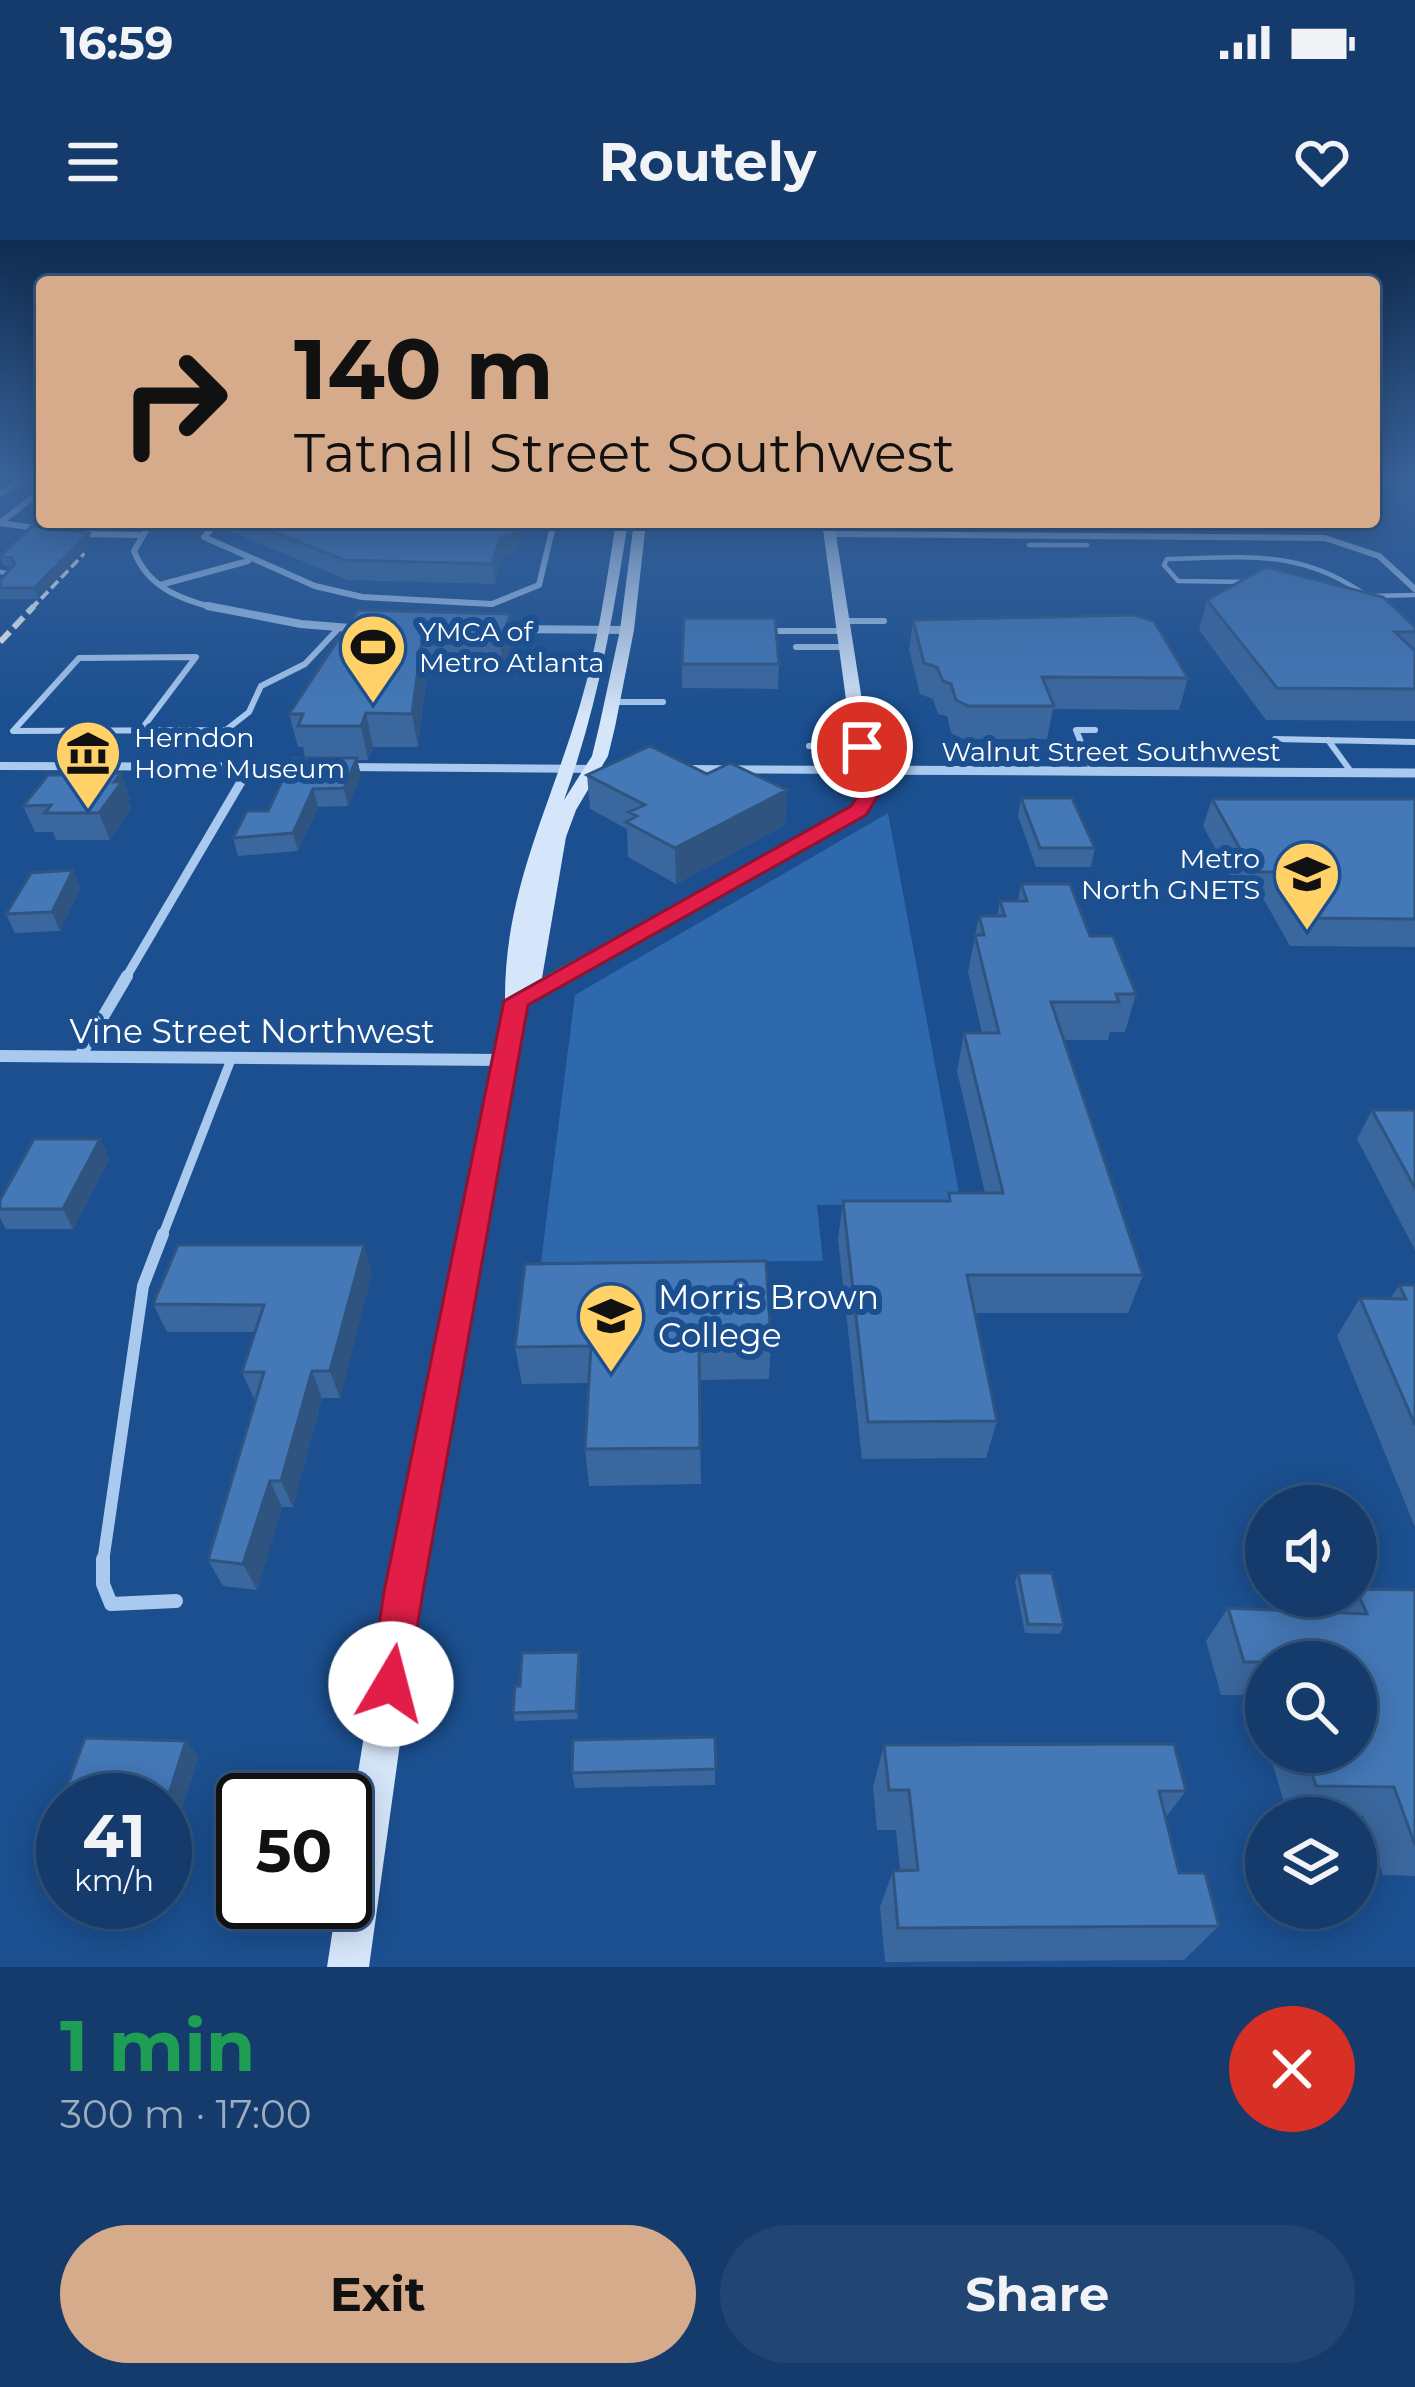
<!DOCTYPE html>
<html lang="en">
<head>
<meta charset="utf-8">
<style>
	body { margin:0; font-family:Montserrat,sans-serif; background:#214673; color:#f1f3f6; height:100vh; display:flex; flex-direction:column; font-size:45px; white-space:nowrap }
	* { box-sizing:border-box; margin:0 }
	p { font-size:39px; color:#9dadc1 }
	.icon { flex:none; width:66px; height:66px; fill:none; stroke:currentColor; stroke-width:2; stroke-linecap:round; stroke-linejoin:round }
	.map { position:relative; height:1727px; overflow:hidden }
	.sheet { display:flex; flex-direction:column; background:#143b6b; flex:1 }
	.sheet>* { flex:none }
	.banner { position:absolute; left:36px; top:36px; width:1344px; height:252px; border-radius:12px; box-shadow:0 6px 30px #0003,0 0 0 3px #33557e; background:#d6ab8b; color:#111; overflow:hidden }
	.controls { position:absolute; left:1245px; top:1245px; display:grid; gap:24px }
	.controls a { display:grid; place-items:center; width:132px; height:132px; border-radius:50%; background:#143b6b; box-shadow:0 6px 30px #0003,0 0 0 3px #33557e; font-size:60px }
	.speed { position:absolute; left:36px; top:1533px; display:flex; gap:24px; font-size:60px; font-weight:700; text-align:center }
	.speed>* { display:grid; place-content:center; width:156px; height:156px; border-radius:50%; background:#143b6b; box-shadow:0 6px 30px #0003,0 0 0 3px #33557e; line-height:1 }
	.speed small { font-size:30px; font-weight:400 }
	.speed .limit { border:6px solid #111; border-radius:18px; background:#fff; color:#111 }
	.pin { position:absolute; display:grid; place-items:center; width:102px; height:102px; color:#fff; margin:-51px; border:6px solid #fff; border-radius:50%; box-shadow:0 3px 12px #0007 }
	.me { position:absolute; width:132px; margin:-66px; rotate:8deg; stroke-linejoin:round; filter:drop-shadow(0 0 9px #0008) }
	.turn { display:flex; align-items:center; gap:42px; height:252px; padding:0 60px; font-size:54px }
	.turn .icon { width:156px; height:156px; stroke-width:2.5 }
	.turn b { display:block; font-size:84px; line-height:102px }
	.round { display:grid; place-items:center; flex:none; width:126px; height:126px; border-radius:63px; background:#214673 }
	.head { display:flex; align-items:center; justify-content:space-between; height:204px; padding:0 60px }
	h1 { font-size:72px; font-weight:700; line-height:90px; color:#1e9e55 }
	.button { display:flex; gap:24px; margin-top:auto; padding:24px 60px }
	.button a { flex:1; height:138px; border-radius:72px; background:#d6ab8b; color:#111; font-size:48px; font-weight:700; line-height:138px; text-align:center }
	.button a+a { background:#214673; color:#f1f3f6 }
	.status { display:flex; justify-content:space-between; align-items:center; height:84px; padding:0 60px; background:#143b6b; direction:ltr }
	.status svg { height:33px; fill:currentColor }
	header { display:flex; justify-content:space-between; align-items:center; height:156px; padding:0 60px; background:#143b6b; font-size:54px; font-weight:700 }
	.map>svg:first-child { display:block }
	.green { fill:#2e69ad }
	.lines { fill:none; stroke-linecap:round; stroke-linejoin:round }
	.lane-far4 { stroke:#a9c9ee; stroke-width:4.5 }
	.lane-far3 { stroke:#a9c9ee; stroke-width:6 }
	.lane-far2 { stroke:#a9c9ee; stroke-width:9 }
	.lane-far1 { stroke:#a9c9ee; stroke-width:12 }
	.lane { stroke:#a9c9ee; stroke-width:14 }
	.street-far3 { stroke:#a9c9ee; stroke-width:6 }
	.street-far2 { stroke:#a9c9ee; stroke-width:8 }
	.street-far1 { stroke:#a9c9ee; stroke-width:9 }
	.street { stroke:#a9c9ee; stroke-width:12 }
	.secondary { fill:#d6e6fa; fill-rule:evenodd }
	.rail-far1 { stroke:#fff; stroke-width:4.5; stroke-dasharray:10 4.5; stroke-linecap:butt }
	.rail { stroke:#fff; stroke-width:6; stroke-dasharray:14 6; stroke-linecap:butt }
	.wall { fill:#3a679d }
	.shaded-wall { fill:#305480 }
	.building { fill:#4478b7; stroke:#305480; stroke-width:3 }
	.route { fill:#e11d48; stroke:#92132f; stroke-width:3 }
	.labels { text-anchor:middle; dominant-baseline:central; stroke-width:12; stroke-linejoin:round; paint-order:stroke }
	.far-poi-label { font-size:27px; fill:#fff; stroke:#1b4f8f; text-anchor:start }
	.far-street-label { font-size:27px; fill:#fff; stroke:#1b4f8f }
	.street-label { font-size:33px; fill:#fff; stroke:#1b4f8f }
	.poi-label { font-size:33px; fill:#fff; stroke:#1b4f8f; text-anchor:start }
</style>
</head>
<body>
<div class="status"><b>16:59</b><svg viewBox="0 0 49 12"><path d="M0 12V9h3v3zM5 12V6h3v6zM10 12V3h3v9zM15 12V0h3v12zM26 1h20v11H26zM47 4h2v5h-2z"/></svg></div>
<header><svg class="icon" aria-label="menu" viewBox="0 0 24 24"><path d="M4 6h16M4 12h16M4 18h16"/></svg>Routely<svg class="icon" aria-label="heart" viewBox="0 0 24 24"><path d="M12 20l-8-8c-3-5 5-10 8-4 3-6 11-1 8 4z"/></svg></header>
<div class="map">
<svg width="1415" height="1727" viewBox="0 0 1415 1727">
	<rect width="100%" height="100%" fill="#1b4f8f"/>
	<path class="green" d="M888,573L961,964L817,965L823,1021L541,1022L575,755Z"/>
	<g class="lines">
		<path class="lane-far4" d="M0,254L23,237
			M797,285H828
			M1029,305H1087
			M0,332L12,334L0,346
			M1249,342L1178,341L1164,325L1167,319C1246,317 1304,308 1371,359
			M1372,356L1415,355"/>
		<path class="lane-far3" d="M843,381H884
			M766,391H844
			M796,407H846
			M612,462H663
			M141,490L196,417L79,418L13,491L226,490L249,472L261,446L305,424L338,389
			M1275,499L1415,502
			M1328,500L1352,533
			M809,506L862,507
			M1093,532L1076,490H1095"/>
		<path class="lane-far2" d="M162,997L232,817"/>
		<path class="lane-far1" d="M103,1322L143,1046L163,994"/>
		<path class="lane" d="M103,1319V1344L111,1364L176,1361"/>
		<path class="street-far3" d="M151,282L134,311C148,348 182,360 219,369
			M218,282L204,297L315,346L362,357L492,364L539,345L554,282
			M0,283L43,289
			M0,283L42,250
			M62,286L74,282
			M75,294L140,295
			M829,294L1325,298L1379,316L1415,349
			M160,345L248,321"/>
		<path class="street-far2" d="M208,366L301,384L362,389
			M496,389L627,390
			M0,526L304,527
			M342,527L598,529
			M684,529L1404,533
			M247,533L250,527"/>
		<path class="street-far1" d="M856,530L1415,533
			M125,739L248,530"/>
		<path class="street" d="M0,816L504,820
			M80,816L127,736"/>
		<path class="secondary" d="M616,282H628C613,378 597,469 564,560L592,516L599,487L620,390L634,282H646L634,390L615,487L608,516L576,570L566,597L542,738L852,567L859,556L822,282H834L877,556L864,575L526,764L421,1352L369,1727H327L337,1662H345V1614L387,1352L505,761C504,651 550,568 580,465C598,405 606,343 616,282Z"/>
		<path class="rail-far1" d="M31,369L84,313"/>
		<path class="rail" d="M0,402L34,366"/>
	</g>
	<path class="wall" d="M49,282H113L107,288Z
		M228,282H523L524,290L515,313L502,317L495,344L348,340L231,292Z
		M92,303L38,359H0V340L12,327L4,326L0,316Z
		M1207,360L1415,387V481L1266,480L1199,390Z
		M358,370L514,404L503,433L427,431L418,507H373L368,520H357L361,536L348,566L318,567L298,611L238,616L233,598L268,571L305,518L303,507H298L289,474Z
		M913,380L1188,438L1179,470L1053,469L1047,499H963L951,493L947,476L938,474L933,459L920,454L909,410Z
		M682,424H779L778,449L682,448Z
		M110,526L112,533H121L130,559L128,561L131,568L110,600H56L53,592H35L23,566L66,535Z
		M707,534L787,550L785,585L676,644L628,617L627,589L590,569L587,535Z
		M1021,558L1095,608L1091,627H1036L1018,576Z
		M1212,559H1415V707L1290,706L1264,660L1243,659L1203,586Z
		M73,630L80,649L60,691L15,693L6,674Z
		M1021,644L1090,696L1136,754L1125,792H1110L1108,800H1064L1143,1035L1128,1073H975L997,1181L986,1218L862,1219L838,999L843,961H947L949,953H985L957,831L964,793H982L968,732L979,676H997L1000,661H1018Z
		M1372,870H1415V1010L1357,899Z
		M100,899L109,919L73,989H6L0,978V960Z
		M372,1033L340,1158H322L293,1267H282L257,1350L223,1346L208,1320L256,1159H254L242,1132L255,1092H167L153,1064Z
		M1399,1045H1415V1287L1337,1096L1360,1058L1390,1059Z
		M771,1101L769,1139L699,1140L701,1244L589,1246L585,1209L589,1143L522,1144L515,1107Z
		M1018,1333L1064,1385L1060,1394L1025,1393L1015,1342Z
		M1356,1349L1415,1350V1636L1383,1635L1363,1576L1288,1575L1269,1512H1356V1422H1266V1501L1252,1455H1221L1206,1401L1228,1368L1337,1373L1351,1356H1356Z
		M580,1421L578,1479L515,1481L513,1473Z
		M715,1497V1545L575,1548L572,1533Z
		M85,1498L186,1501L198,1517L170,1607H165V1560H63V1602L51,1591Z
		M884,1505L1186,1551L1166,1577L1179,1633L1219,1686L1184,1720L885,1722L880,1667L893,1631L900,1630L896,1590H877L873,1547Z"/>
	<path class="shaded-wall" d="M518,282H523L524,290L515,313L502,317L495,344L492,324L500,298Z
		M89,293L92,303L38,359L34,348Z
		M511,374L514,404L503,433L500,401Z
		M422,400L427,431L418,507L412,474Z
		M366,473L373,507L368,520L361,486Z
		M357,518L361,536L348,566L344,548Z
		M110,526L115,540L121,533L130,559L128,561L131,568L110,600L99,573L105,533Z
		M313,549L318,567L298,611L293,593Z
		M787,550L785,585L676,644L675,608Z
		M73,630L80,649L60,691L52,672Z
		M100,899L109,919L73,989L63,969Z
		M364,1005L372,1033L340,1158L330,1131Z
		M312,1131L322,1158L293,1267L281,1241Z
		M270,1241L282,1267L257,1350L243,1324Z
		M579,1412L580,1421L578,1479L576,1471Z
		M186,1501L198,1517L170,1607L165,1601V1566Z"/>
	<path class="building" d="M248,282H518L513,294L500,298L492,324L344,320Z
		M32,286L89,293L34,348H0V340L15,324L12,318L0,316Z
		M1266,327L1383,357L1415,387V392H1395L1415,411V449L1277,448L1207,360Z
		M358,370L511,374L500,401L422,400L412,474L366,473L361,486H298L303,474H289Z
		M1134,375L1154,381L1188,438L1042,437L1054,466H968L956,460L951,444L943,441L937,427L924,423L913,380Z
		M684,378H775L779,424H682Z
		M650,506L707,534L730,523L787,550L675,608L626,582L637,576L629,572L645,565L587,535Z
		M293,518H357L344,548L313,549L293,593L233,598L247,571H268Z
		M73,526H110L105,533H121L114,542H122L99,573H45L51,565L23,566L48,535H66Z
		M1021,558H1072L1095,608H1040Z
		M1212,559H1415V679L1301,678L1274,632H1253Z
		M73,630L52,672L6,674L31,633Z
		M1021,644H1070L1090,696H1113L1136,754H1116L1119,762H1051L1143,1035H967L997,1181L868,1182L843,961H950L949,953H1003L964,793H999L975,695H984L979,676H1005L1000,661H1027Z
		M1372,870H1415V948Z
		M34,899H100L63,969H0V960Z
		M178,1005H364L330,1131H312L281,1241H270L243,1324L208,1320L264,1132H242L264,1065L153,1064Z
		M766,1021L771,1101L699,1102L700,1208L585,1209L591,1106L515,1107L525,1024Z
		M1399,1045H1415V1185L1360,1058L1406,1059Z
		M1018,1333H1052L1064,1385L1028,1384Z
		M1356,1349L1415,1350V1605L1394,1547L1316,1546L1305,1512H1356V1422H1244L1228,1368L1367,1374Z
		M579,1412L576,1471L513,1473L515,1446H520L522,1413Z
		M715,1497L716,1529L572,1533L573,1500Z
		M85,1498L186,1501L165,1566V1560H63V1591H51Z
		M1174,1504L1186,1551H1159L1179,1633H1205L1219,1686L898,1688L893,1631L918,1630L909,1550H889L884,1505Z"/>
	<linearGradient id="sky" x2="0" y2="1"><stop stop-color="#0f2b4f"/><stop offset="0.5" stop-color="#39639b"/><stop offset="1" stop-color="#39639b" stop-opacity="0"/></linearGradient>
	<rect width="1415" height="478" fill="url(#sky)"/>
	<path class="route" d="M862,501L871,507L878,556L866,575L528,765L423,1352L405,1459L391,1465L376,1459L370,1444L384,1352L504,761L851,566L858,556L853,507Z"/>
	<defs>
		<g id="stadium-pin" transform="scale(3.45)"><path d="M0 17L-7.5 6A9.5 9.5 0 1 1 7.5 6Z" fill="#ffd166" stroke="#1b4f8f"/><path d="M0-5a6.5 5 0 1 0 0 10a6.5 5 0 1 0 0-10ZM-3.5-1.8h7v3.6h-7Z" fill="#111"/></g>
		<g id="museum-pin" transform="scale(3.45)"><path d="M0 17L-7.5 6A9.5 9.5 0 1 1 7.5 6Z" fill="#ffd166" stroke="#1b4f8f"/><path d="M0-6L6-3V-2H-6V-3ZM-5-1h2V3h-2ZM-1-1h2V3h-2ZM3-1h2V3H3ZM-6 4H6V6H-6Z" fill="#111"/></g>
		<g id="school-pin" transform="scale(3.45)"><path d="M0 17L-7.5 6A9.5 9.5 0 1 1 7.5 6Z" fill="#ffd166" stroke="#1b4f8f"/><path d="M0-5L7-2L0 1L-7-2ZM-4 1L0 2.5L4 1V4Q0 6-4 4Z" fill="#111"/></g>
		<g id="university-pin" transform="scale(3.45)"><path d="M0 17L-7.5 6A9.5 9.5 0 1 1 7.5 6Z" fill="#ffd166" stroke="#1b4f8f"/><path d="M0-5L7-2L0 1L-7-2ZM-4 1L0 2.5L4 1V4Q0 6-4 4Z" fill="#111"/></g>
	</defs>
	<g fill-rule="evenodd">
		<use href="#stadium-pin" x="373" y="407"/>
		<use href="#museum-pin" x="88" y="513"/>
		<use href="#school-pin" x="1307" y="634"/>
		<use href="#university-pin" x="611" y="1076"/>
	</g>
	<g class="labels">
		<g class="far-poi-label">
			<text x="419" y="391">YMCA of<tspan x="419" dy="31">Metro Atlanta</tspan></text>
			<text x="134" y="497">Herndon<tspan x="134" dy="31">Home Museum</tspan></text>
			<text x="1260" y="618" text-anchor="end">Metro<tspan x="1260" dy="31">North GNETS</tspan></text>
		</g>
		<g class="far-street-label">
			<text x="1111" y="511">Walnut Street Southwest</text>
		</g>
		<g class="street-label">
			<text x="252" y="791">Vine Street Northwest</text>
		</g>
		<g class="poi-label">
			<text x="658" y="1057">Morris Brown<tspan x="658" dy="38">College</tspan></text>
		</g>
	</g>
</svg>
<div class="controls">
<a><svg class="icon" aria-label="sound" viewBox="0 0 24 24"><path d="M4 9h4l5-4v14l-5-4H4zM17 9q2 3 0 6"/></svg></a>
<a><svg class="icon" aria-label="search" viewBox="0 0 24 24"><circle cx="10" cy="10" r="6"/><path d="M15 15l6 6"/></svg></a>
<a><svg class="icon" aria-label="layers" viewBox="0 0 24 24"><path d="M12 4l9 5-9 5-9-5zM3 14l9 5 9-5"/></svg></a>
</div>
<div class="speed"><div>41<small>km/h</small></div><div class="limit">50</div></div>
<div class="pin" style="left:862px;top:507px;background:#d93025"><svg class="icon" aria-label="arrive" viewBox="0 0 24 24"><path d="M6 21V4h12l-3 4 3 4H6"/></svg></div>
<svg class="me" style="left:391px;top:1444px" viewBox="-20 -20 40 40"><circle r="19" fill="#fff"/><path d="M0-13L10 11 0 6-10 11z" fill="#e11d48"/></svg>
<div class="banner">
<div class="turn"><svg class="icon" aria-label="right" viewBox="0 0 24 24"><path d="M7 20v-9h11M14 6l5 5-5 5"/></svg><div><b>140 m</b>Tatnall Street Southwest</div></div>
</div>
</div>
<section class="sheet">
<div class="head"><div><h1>1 min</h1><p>300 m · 17:00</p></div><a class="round" style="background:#d93025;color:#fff"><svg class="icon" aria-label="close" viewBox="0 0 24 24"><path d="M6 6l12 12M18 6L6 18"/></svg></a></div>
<div class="button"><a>Exit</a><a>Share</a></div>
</section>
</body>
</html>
